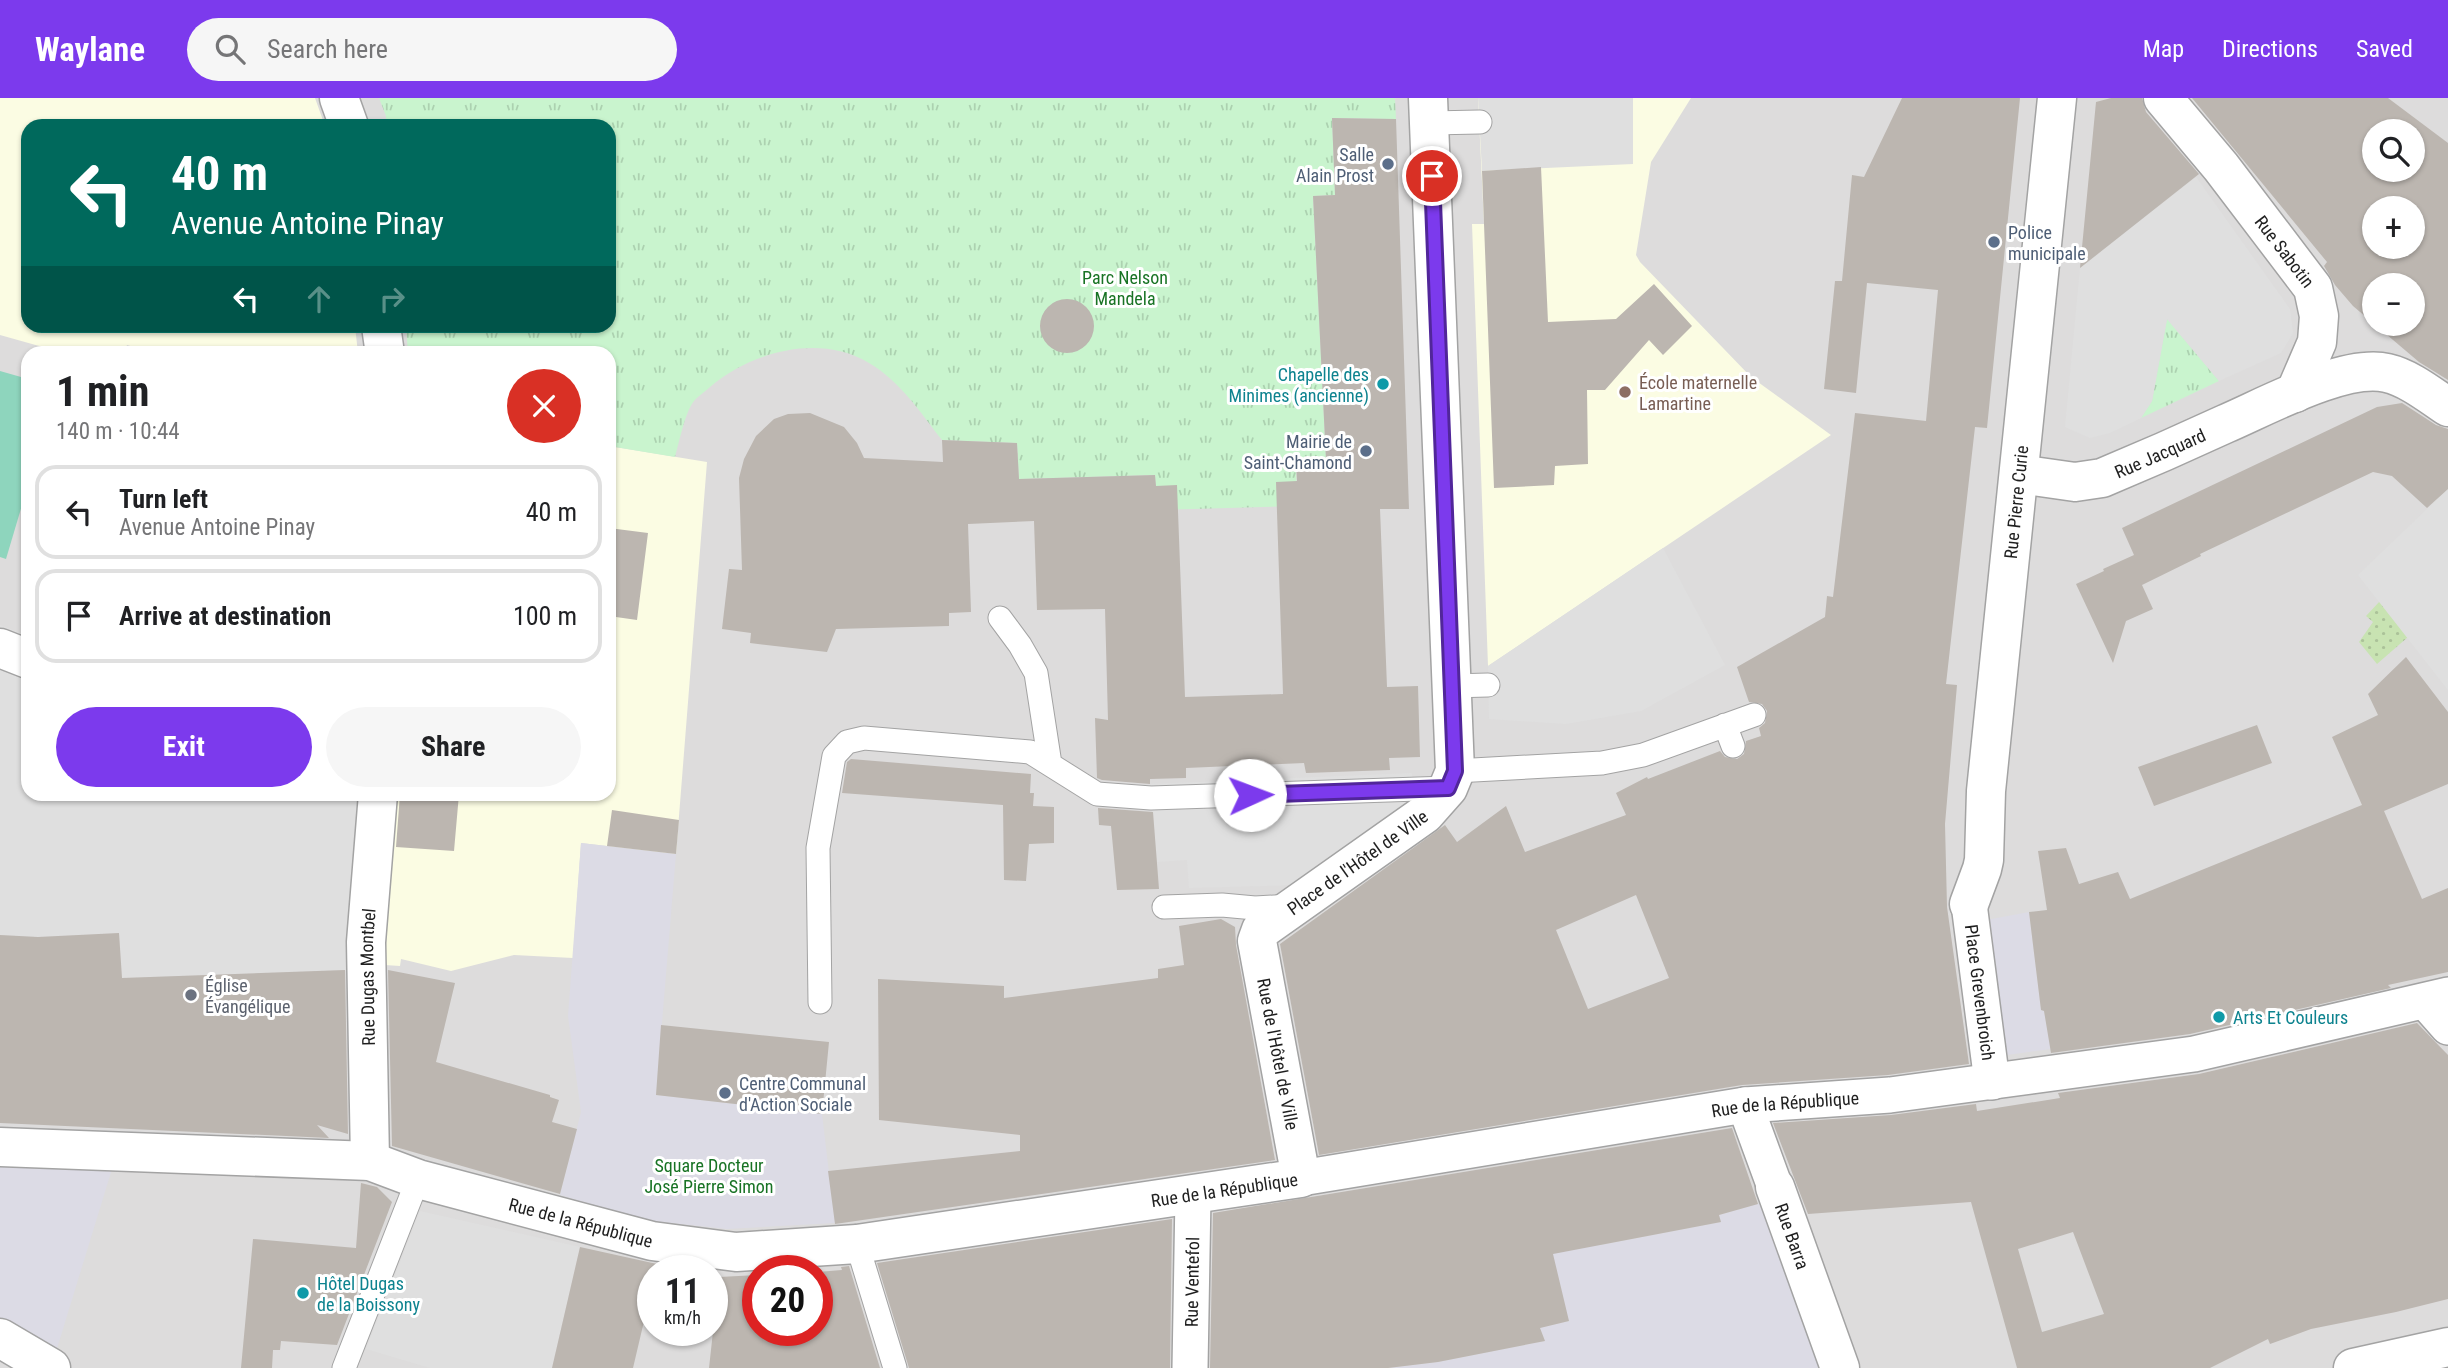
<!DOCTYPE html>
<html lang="en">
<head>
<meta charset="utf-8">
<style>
	body { margin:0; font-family:"Roboto Condensed",sans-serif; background:#f6f6f6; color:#202124; height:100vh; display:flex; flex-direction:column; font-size:26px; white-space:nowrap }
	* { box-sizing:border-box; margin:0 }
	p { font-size:23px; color:#757577 }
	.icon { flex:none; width:38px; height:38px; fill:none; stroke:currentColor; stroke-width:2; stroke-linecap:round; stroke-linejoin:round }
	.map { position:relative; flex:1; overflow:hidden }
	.details { position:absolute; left:21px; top:248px; width:595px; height:455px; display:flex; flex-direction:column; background:#fff; border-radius:21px; box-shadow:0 2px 5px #0004 }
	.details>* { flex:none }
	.top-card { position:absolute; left:21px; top:21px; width:595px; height:214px; border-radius:21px; box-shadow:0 2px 5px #0004; background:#00695c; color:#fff; overflow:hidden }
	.buttons { position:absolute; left:2362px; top:21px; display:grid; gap:14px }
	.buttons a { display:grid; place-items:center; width:63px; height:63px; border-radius:50%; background:#fff; box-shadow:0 2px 5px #0004; font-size:35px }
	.speed { position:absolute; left:637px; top:1157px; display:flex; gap:14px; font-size:35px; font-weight:700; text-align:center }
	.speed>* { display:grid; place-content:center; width:91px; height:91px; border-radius:50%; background:#fff; box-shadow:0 2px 5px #0004; line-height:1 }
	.speed small { font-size:18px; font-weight:400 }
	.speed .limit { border:10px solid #d22; background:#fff; color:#111 }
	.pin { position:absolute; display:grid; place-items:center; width:60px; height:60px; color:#fff; margin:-30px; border:4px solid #fff; border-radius:50%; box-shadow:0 2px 7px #0007 }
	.me { position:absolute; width:77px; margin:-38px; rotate:88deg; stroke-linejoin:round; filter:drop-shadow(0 0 5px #0008) }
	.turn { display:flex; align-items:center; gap:24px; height:147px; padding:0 35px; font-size:32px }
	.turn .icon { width:91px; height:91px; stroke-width:2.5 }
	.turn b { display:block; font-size:49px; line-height:60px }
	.lanes { display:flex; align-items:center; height:66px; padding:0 35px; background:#0003; justify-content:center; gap:35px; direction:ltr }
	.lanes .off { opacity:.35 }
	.round { display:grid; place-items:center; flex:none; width:74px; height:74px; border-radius:37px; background:#f6f6f6 }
	.summary { display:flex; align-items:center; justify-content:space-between; height:119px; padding:0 35px }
	h1 { font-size:42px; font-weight:700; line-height:52px }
	.button { display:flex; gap:14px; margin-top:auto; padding:14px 35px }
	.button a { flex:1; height:80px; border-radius:42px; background:#7c3aed; color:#fff; font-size:28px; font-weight:700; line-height:80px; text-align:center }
	.button a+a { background:#f6f6f6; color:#202124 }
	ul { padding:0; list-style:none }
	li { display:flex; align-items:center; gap:21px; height:94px; margin:0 14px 10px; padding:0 21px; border:4px solid #e0e0e0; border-radius:21px }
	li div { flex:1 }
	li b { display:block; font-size:26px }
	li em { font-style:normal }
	header { display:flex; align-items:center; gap:42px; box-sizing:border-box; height:98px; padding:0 35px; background:#7c3aed; color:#fff }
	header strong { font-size:33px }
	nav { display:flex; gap:38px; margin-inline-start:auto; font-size:24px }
	.search { width:490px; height:63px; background:#f6f6f6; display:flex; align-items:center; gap:18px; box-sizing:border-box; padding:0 24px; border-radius:38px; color:#757577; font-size:26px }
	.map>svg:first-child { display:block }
	.residential { fill:#dddcdc; fill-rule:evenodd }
	.education { fill:#fbfce3 }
	.grass { fill:url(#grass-dots) }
	.park { fill:url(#park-tufts) }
	.pitch { fill:#8ed5bd }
	.parking { fill:#dfdfdf }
	.plaza { fill:#dcdbe5 }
	.building { fill:#bcb6b0; fill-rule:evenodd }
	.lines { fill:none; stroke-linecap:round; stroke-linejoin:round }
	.service-casing { stroke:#a3a3a3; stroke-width:25 }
	.pedestrian-casing { stroke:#a3a3a3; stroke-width:38 }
	.minor-casing { stroke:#a3a3a3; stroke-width:41 }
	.service { stroke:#fff; stroke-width:23 }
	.pedestrian { stroke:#fff; stroke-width:35 }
	.minor { stroke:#fff; stroke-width:38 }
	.route-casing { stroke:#51269a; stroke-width:18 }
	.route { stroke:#7c3aed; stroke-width:12 }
	.service-dot { fill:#5c6f8a; stroke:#fff; stroke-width:2.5 }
	.culture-dot { fill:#0f9aa8; stroke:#fff; stroke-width:2.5 }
	.education-dot { fill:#8d6e63; stroke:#fff; stroke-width:2.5 }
	.worship-dot { fill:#6b7280; stroke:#fff; stroke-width:2.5 }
	.labels { text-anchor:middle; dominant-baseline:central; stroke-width:6; stroke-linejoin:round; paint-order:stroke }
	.service-label { font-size:18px; fill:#4e5e75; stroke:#fff; text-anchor:end }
	.street-label { font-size:18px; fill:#1f1f1f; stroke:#fff }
	.park-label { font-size:18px; fill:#187324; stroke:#fff }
	.culture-label { font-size:18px; fill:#0d838f; stroke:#fff; text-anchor:start }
	.education-label { font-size:18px; fill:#785e54; stroke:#fff; text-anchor:start }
	.worship-label { font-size:18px; fill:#5b616d; stroke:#fff; text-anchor:start }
</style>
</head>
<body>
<header>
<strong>Waylane</strong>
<div class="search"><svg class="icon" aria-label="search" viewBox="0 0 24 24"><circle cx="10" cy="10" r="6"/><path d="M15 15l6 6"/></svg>Search here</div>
<nav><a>Map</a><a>Directions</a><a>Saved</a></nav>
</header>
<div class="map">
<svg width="2448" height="1270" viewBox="0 0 2448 1270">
	<defs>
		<pattern id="grass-dots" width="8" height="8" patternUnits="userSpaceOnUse" patternTransform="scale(1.75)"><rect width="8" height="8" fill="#c8e3b2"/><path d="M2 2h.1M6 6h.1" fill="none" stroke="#abc299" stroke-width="1.8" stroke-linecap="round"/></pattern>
		<pattern id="park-tufts" width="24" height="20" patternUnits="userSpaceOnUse" patternTransform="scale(1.75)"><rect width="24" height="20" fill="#c9f4ce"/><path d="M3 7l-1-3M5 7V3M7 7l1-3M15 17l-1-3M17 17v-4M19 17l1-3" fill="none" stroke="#acd1b0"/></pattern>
	</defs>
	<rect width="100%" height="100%" fill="#efede7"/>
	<path class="residential" d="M0,0H2448V1270H0ZM28,28H609V228H28ZM2375,33H2413V72H2375ZM2375,110H2413V149H2375ZM2375,187H2413V226H2375ZM28,256H609V696H28ZM653,1172H712V1232H653ZM758,1172H817V1232H758Z"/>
	<path class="education" d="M0,0H315L325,28H28V228H355L358,255L156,256L127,247L124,255H64L0,237Z
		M1478,0H1691L1651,64L1636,157L1640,164L1751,279L1831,337L1488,568L1472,126H1484Z
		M609,348L707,364L676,756L581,745L573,860L514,857L451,873L401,861L400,868L385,867L394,697L609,696Z"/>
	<path class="grass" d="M2380,503L2408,539L2377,566L2359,544L2373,524L2366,518Z"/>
	<path class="park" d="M379,0H1395L1396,21L1332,20L1335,97L1313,98L1326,362L1296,363L1297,408L1157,412L1155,377L1019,381L1017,345L942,342C920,314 900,283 869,265C819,235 751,254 710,289C705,294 698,298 694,303C685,314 679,345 675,359L609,348V256L408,255L406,228H609V28H386V18Z
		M2167,221L2219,283L2141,320L2152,303Z"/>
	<path class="pitch" d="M0,273L28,281V387L6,461L0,459Z"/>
	<path class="parking" d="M1478,0H1633V66L1482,73Z
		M2196,79L2290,211L2293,235L2281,255L2219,283L2167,221L2152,303L2141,320L2110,335L2090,340L2065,329L2080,170Z
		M2448,391V592L2358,477Z
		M1663,450L1725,567L1641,613L1566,626L1489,621L1488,568Z
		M0,527L28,538V696L365,697L348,872L122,880L119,835L38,839L0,837Z
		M1412,675L1411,708L1296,787L1189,790L1187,762L1157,764L1150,686Z
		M420,1113L580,1149L552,1270H430L366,1251Z"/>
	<path class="plaza" d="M581,745L676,756L656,997L822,1016L835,1125L727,1131L643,1122L560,1097L581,1014L568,918Z
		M2029,814L2041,912L2044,913L2051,951L1971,962L1954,828Z
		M0,1063L112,1071L55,1257L0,1228Z
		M1761,1105L1822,1270H1388L1438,1264L1545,1243L1540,1230L1569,1223L1528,1126L1601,1147L1721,1124L1719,1117Z"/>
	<path class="building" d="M1902,0H2020L1987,330L1975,329L1946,586L1957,587L1945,726L1947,809L1969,966L1888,977L1742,987L1319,1057L1280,846L1445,727L1457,744L1506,708L1525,754L1626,717L1616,695L1647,679L1648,681L1720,653L1725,659L1737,661L1744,656L1746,643L1761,638L1759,630L1765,625L1767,613L1762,606L1749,604L1737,569L1825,519L1827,498L1833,499L1855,315L1926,323L1938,192L1867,185L1856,295L1824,291L1835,183H1842L1852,77L1864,79ZM1636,797L1669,880L1588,911L1556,832Z
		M2111,0H2142L2146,14L2199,76L2080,170L2096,4Z
		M2192,0H2388L2448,45V282L2419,264L2353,208L2335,187L2324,168L2327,164ZM2375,33H2413V72H2375ZM2375,110H2413V149H2375ZM2375,187H2413V226H2375Z
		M1332,20L1396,21L1409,411H1380L1387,589L1418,588L1420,659L1389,660L1390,672L1306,675L1304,665L1186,670V680L1150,681V686L1102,682L1097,680L1095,620L1108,622L1105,511L1037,512L1034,423L968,426L971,514L949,515V528L836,531L827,554L750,545L751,535L722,531L729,471L742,472L739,380L744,361L756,338L774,321L788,316L810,315L844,329L857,345L864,360L943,364L942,342L1017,345L1019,381L1155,377L1156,388L1177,387L1185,599L1283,596L1276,384L1297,383L1296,363L1326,362L1313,98L1335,97Z
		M1541,69L1548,224L1616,221L1654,186L1692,228L1663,257L1649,242L1605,292H1587L1588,366L1555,368L1554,387L1494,390L1482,73Z
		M1040 228a27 27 0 1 1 54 0a27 27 0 1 1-54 0Z
		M2402,305L2436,327L2448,331V391L2427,410L2392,378L2373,374L2200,456L2201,458L2142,487L2153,511L2126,523L2113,565L2076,486L2104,473L2103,471L2134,457L2122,430L2377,309Z
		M609,430L648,435L637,522L609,518Z
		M2406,559L2448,614V686L2384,713L2422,801L2448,790V874L2388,887L2391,890L2190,936L2051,955L2044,913L2041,912L2029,814L2047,812L2038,753L2066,750L2079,786L2118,774L2130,801L2362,707L2332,639L2378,617L2368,596Z
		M2257,627L2272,665L2154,708L2138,669Z
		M851,661L1031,676L1030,695H1034L1033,708L1054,709V745L1029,746L1026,783L1004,782L1003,707L842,695L847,664Z
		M400,696H459L454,753L396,749Z
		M1098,710L1153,714L1159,791L1117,792L1111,728L1099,727Z
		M612,712L679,722L676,756L607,748Z
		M1221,821L1235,829L1236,847L1275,1062L835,1126L828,1073L1020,1053V1037L879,1022L878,881L1004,888V900L1158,880V871L1184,867L1179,828Z
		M119,835L122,880L345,872L348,1036L317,1027L329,1040L0,1025V837L38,839Z
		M388,872L455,885L436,964L550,997V999L559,1002L552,1024L577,1031L560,1096L392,1048Z
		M2417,925L2448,957V1201L2396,1214L2311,1231L2270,1246L2268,1241L2210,1270H2017L1971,1104L1808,1116L1773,1025L1891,1017L1976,1006L1977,1013L2060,1000L2058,995L2199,976ZM2073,1134L2104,1216L2042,1234L2018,1151Z
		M661,927L829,944L822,1016L656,997Z
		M1732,1030L1758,1106L1719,1117L1721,1124L1553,1156L1569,1223L1540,1230L1545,1243L1438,1264L1388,1270H1210L1213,1115Z
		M361,1085L377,1089L392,1104L337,1247L281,1243L280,1252H273L272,1270H241L253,1141L356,1150Z
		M1172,1121L1170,1270H909L877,1165Z
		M580,1149L657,1166L656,1172H653V1185L633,1270H552Z
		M849,1168L880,1270H709L719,1179L758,1177V1232H817V1174L842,1172L841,1169Z"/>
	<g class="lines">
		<g class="service-casing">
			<path id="service" d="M1430,25L1480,24
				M1000,520L1020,547L1036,575L1050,666
				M1451,588L1488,587
				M1725,627L1733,648
				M1455,673L1602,665L1643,657L1754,617
				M1164,809L1222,807L1255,810L1291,808
				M820,904L818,750L834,658L847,644L864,640L1030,654L1097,696L1151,700L1448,690
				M857,1146L895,1270
				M344,1270L418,1081"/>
		</g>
		<g class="pedestrian-casing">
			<g id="pedestrian">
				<path id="s1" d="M1969,806L1992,984"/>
				<path d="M2426,904L2448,929"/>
				<path d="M1745,1007L1775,1089"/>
				<path id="s2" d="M1301,1080L1745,1007L1890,997L2194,956L2448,897"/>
				<path id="s3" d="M1190,1270L1193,1098"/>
			</g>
		</g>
		<g class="minor-casing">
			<g id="minor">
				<path d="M339,0L349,28"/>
				<path id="s4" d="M2163,0L2221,69L2313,190L2319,218L2317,244L2295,295"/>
				<path d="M381,228L385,256"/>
				<path id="s5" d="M2019,376L2075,384L2102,380C2143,363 2184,345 2225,326C2265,309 2344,265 2387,275C2409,280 2430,297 2448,309"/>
				<path d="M0,550L28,561"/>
				<path id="s6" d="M1969,806L1982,771L1984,762L1986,693L2057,0"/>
				<path id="s7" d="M0,1049L370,1063L418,1081L652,1143L736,1154L857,1146L1301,1080L1257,843L1261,832L1425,716L1448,690L1455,673L1428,0"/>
				<path id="s8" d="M370,1063L366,844L378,696"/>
				<path id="s9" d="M1775,1089L1840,1270"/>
				<path d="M0,1240L51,1270"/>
				<path d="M2353,1270L2448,1249"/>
			</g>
		</g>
		<use href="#service" class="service"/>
		<use href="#pedestrian" class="pedestrian"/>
		<use href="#minor" class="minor"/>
	</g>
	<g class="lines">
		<g class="route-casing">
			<path id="route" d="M1250,697L1448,690L1455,673L1432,78"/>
		</g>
		<use href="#route" class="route"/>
	</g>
	<g class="service-dot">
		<circle cx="1388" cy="66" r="7"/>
		<circle cx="1994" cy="144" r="7"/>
		<circle cx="1366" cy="353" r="7"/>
		<circle cx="725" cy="995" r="7"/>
	</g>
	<g class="culture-dot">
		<circle cx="1383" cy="286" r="7"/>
		<circle cx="2219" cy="919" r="7"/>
		<circle cx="303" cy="1195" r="7"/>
	</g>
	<circle class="education-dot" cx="1625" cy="294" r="7"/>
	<circle class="worship-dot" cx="191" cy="897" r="7"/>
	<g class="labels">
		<g class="service-label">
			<text x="1374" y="56">Salle<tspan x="1374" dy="21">Alain Prost</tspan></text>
			<text x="2008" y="134" text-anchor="start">Police<tspan x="2008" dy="21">municipale</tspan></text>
			<text x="1352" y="343">Mairie de<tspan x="1352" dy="21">Saint-Chamond</tspan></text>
			<text x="739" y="985" text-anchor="start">Centre Communal<tspan x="739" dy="21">d'Action Sociale</tspan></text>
		</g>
		<g class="street-label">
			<text stroke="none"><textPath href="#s4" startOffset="196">Rue Sabotin</textPath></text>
			<text stroke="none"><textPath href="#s5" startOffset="147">Rue Jacquard</textPath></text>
			<text stroke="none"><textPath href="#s6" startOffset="406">Rue Pierre Curie</textPath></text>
			<text stroke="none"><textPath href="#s7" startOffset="1689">Place de l'Hôtel de Ville</textPath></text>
			<text stroke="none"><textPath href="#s8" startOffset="184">Rue Dugas Montbel</textPath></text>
			<text stroke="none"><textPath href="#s1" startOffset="89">Place Grevenbroich</textPath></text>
			<text transform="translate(1278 956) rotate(79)">Rue de l'Hôtel de Ville</text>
			<text stroke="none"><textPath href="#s2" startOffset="490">Rue de la République</textPath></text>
			<text stroke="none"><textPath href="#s7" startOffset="1241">Rue de la République</textPath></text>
			<text stroke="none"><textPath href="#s7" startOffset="590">Rue de la République</textPath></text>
			<text stroke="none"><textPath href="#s9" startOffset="52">Rue Barra</textPath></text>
			<text stroke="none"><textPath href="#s3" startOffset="86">Rue Ventefol</textPath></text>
		</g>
		<g class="park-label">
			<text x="1125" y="179">Parc Nelson<tspan x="1125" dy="21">Mandela</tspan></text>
			<text x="709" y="1067">Square Docteur<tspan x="709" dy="21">José Pierre Simon</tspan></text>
		</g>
		<g class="culture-label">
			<text x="1369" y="276" text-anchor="end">Chapelle des<tspan x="1369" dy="21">Minimes (ancienne)</tspan></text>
			<text x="2233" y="919">Arts Et Couleurs</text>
			<text x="317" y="1185">Hôtel Dugas<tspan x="317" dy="21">de la Boissony</tspan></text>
		</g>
		<g class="education-label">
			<text x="1639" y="284">École maternelle<tspan x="1639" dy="21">Lamartine</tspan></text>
		</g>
		<g class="worship-label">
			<text x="205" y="887">Église<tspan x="205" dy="21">Évangélique</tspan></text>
		</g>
	</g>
</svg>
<div class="buttons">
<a><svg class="icon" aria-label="search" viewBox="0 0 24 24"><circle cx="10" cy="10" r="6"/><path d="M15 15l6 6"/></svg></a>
<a>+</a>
<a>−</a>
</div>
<div class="speed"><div>11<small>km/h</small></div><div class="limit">20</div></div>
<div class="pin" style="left:1432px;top:78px;background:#d93025"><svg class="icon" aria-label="arrive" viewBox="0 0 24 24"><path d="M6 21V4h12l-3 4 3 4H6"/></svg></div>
<svg class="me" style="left:1250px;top:697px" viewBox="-20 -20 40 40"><circle r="19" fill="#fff"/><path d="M0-13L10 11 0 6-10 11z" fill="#7c3aed"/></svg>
<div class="top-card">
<div class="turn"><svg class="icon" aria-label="left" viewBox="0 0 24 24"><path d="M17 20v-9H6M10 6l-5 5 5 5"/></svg><div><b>40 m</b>Avenue Antoine Pinay</div></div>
<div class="lanes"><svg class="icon" aria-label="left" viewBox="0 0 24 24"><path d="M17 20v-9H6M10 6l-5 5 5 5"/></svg><svg class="icon off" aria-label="ahead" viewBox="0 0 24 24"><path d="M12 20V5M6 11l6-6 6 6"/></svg><svg class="icon off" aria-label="right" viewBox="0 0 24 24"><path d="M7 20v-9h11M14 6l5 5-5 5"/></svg></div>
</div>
<section class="details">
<div class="summary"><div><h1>1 min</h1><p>140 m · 10:44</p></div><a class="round" style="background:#d93025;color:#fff"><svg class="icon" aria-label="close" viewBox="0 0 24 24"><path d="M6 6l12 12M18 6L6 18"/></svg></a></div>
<ul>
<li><svg class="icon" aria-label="left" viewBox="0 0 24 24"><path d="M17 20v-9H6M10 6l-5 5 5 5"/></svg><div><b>Turn left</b><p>Avenue Antoine Pinay</p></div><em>40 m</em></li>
<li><svg class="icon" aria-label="arrive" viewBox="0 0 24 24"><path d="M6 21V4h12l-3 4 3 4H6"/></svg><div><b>Arrive at destination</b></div><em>100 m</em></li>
</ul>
<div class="button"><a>Exit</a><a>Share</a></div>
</section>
</div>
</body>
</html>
